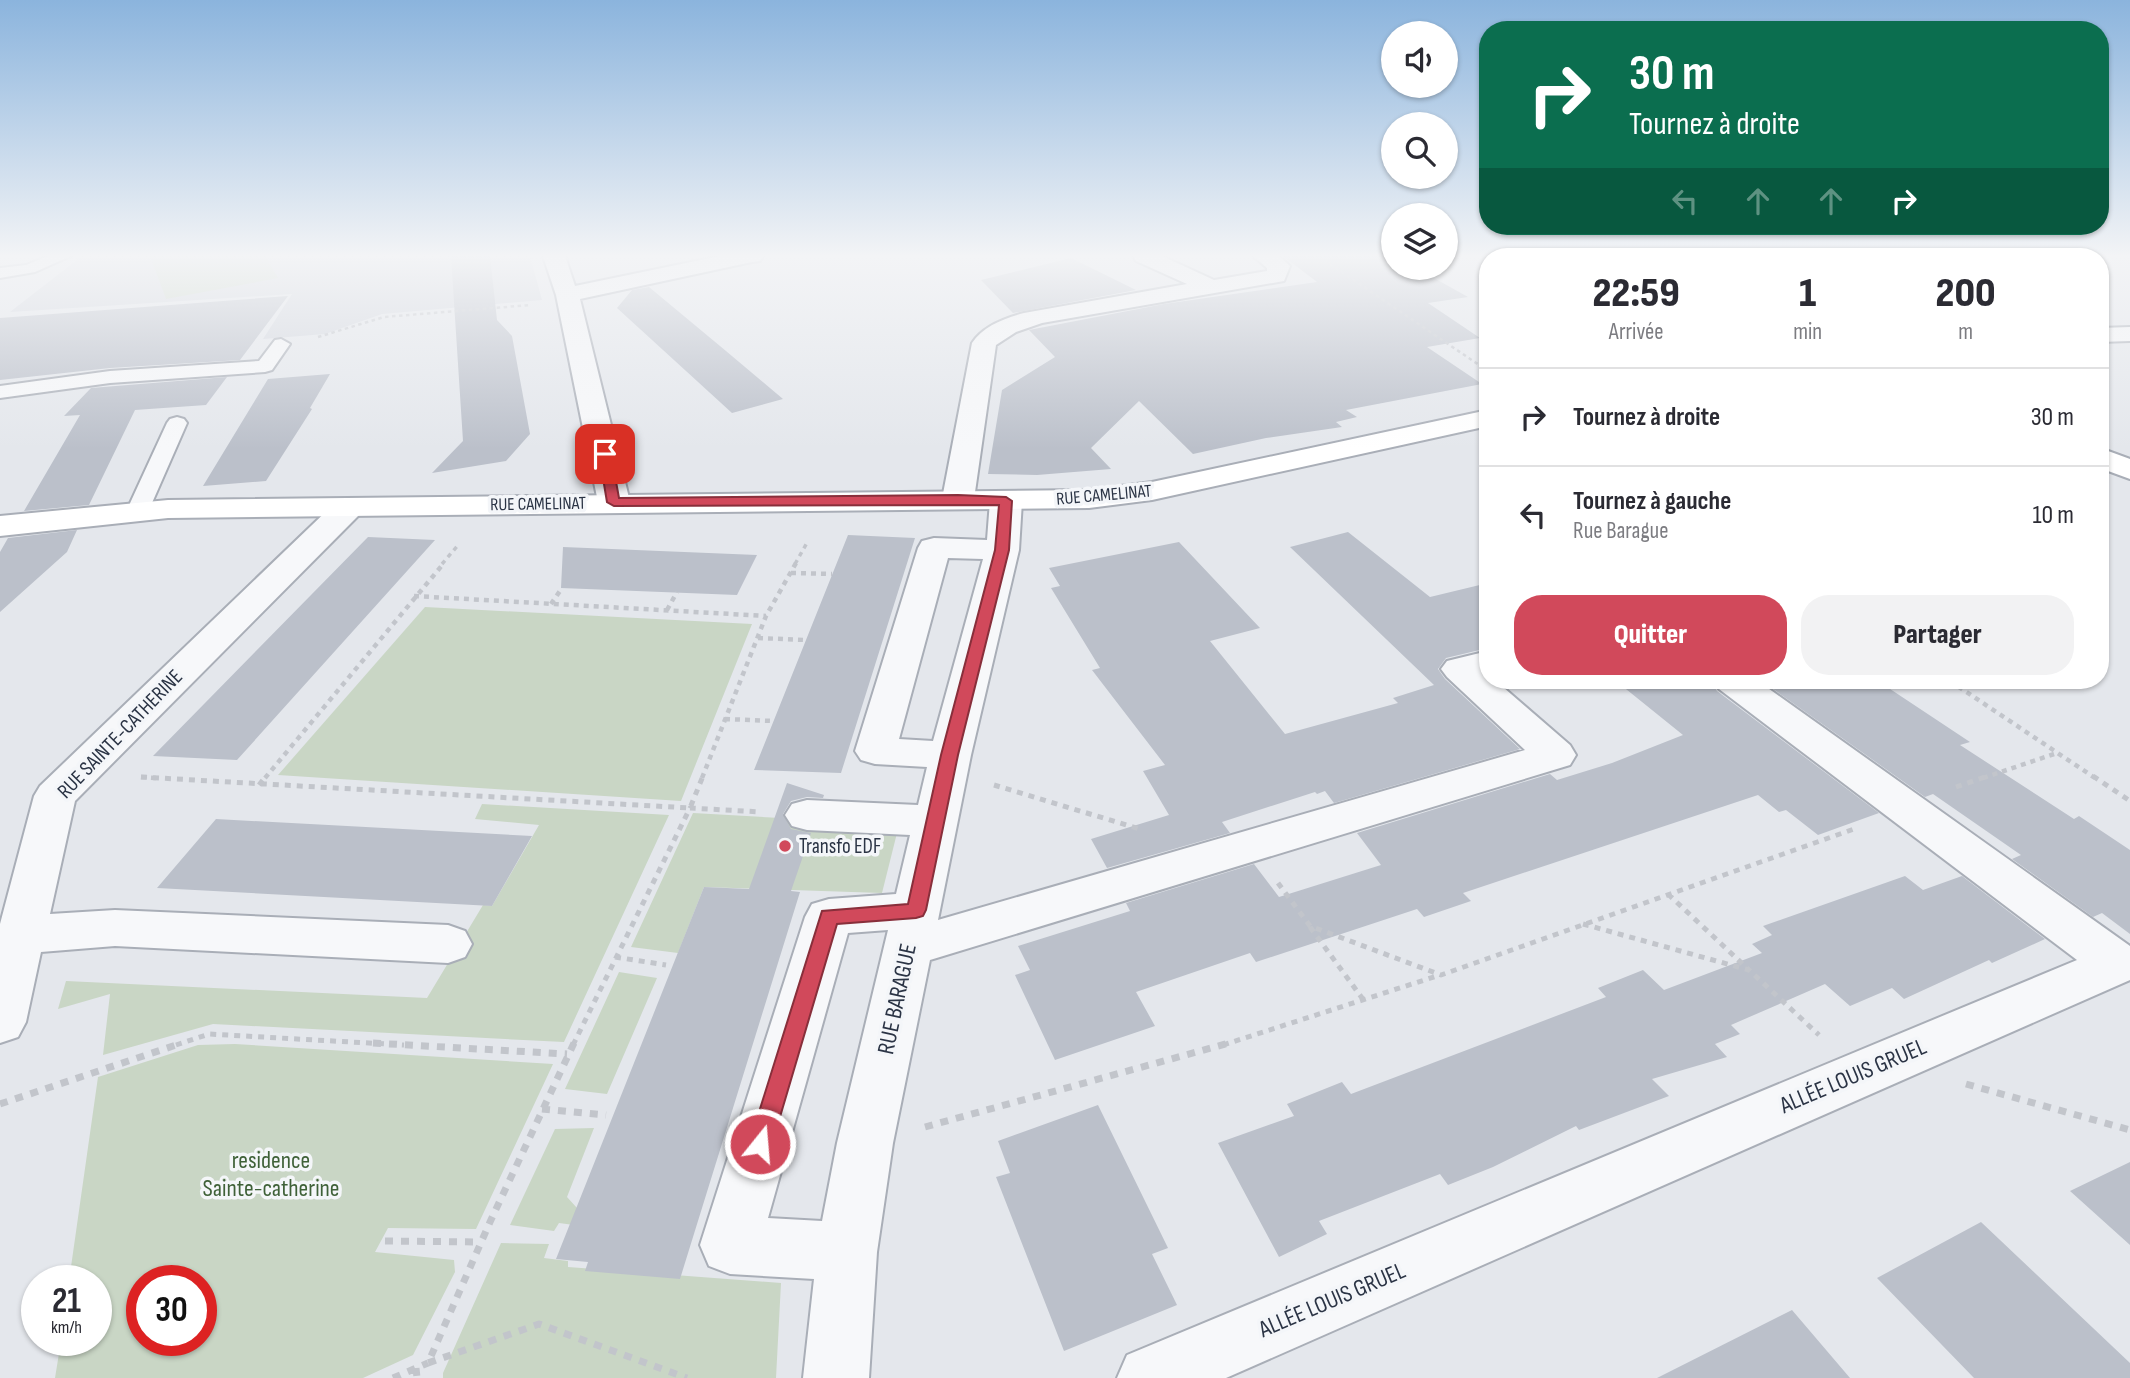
<!DOCTYPE html>
<html lang="fr">
<head>
<meta charset="utf-8">
<style>
	body { margin:0; font-family:"Sofia Sans Condensed",sans-serif; background:#f2f2f3; color:#2b2b33; height:100vh; display:flex; flex-direction:column; font-size:26px; white-space:nowrap }
	* { box-sizing:border-box; margin:0 }
	p { font-size:23px; color:#7c7c81 }
	.icon { flex:none; width:38px; height:38px; fill:none; stroke:currentColor; stroke-width:2; stroke-linecap:round; stroke-linejoin:round }
	.map { position:relative; flex:1; overflow:hidden }
	.sheet { position:absolute; left:1479px; top:248px; width:630px; height:441px; display:flex; flex-direction:column; background:#fff; border-radius:28px; box-shadow:0 2px 5px #0004 }
	.sheet>* { flex:none }
	.banner { position:absolute; left:1479px; top:21px; width:630px; height:214px; border-radius:28px; box-shadow:0 2px 5px #0004; background:#0b6e4f; color:#fff; overflow:hidden }
	.tools { position:absolute; left:1381px; top:21px; display:grid; gap:14px }
	.tools a { display:grid; place-items:center; width:77px; height:77px; border-radius:50%; background:#fff; box-shadow:0 2px 5px #0004; font-size:35px }
	.speed { position:absolute; left:21px; top:1265px; display:flex; gap:14px; font-size:35px; font-weight:700; text-align:center }
	.speed>* { display:grid; place-content:center; width:91px; height:91px; border-radius:50%; background:#fff; box-shadow:0 2px 5px #0004; line-height:1 }
	.speed small { font-size:18px; font-weight:400 }
	.speed .limit { border:10px solid #d22; background:#fff; color:#111 }
	.pin { position:absolute; display:grid; place-items:center; width:60px; height:60px; color:#fff; margin:-30px; border-radius:14px; box-shadow:0 4px 10px #0006 }
	.me { position:absolute; width:77px; margin:-38px; rotate:17deg; stroke-linejoin:round; filter:drop-shadow(0 0 5px #0008) }
	.turn { display:flex; align-items:center; gap:24px; height:147px; padding:0 35px; font-size:32px }
	.turn .icon { width:91px; height:91px; stroke-width:2.5 }
	.turn b { display:block; font-size:49px; line-height:60px }
	.lanes { display:flex; align-items:center; height:66px; padding:0 35px; background:#0003; justify-content:center; gap:35px; direction:ltr }
	.lanes .off { opacity:.35 }
	.eta { display:flex; justify-content:space-evenly; align-items:center; height:119px; text-align:center }
	.eta b { font-size:42px; font-weight:800; line-height:49px }
	.button { display:flex; gap:14px; margin-top:auto; padding:14px 35px }
	.button a { flex:1; height:80px; border-radius:28px; background:#d1495b; color:#fff; font-size:28px; font-weight:800; line-height:80px; text-align:center }
	.button a+a { background:#f2f2f3; color:#2b2b33 }
	ul { padding:0; list-style:none }
	li { display:flex; align-items:center; gap:21px; height:98px; padding:0 35px; border-top:2px solid #e1e1e2 }
	li div { flex:1 }
	li b { display:block; font-size:26px }
	li em { font-style:normal }
	.map>svg:first-child { display:block }
	.built { fill:#d2d6de }
	.green { fill:#c9d6c5; fill-rule:evenodd }
	.building { fill:#bbc0ca }
	.lines { fill:none; stroke-linecap:round; stroke-linejoin:round }
	.lane-casing { stroke:#a9aeb7; stroke-width:4 }
	.street-casing { stroke:#a9aeb7; stroke-width:4 }
	.secondary-casing { stroke:#a9aeb7; stroke-width:4 }
	.path-far4 { stroke:#c2c5cb; stroke-width:2.5; stroke-dasharray:3.5 3.5; stroke-linecap:butt }
	.path-far3 { stroke:#c2c5cb; stroke-width:3.5; stroke-dasharray:4.5 4.5; stroke-linecap:butt }
	.path-far2 { stroke:#c2c5cb; stroke-width:4.5; stroke-dasharray:5 5; stroke-linecap:butt }
	.path-far1 { stroke:#c2c5cb; stroke-width:5; stroke-dasharray:6 6; stroke-linecap:butt }
	.path { stroke:#c2c5cb; stroke-width:7; stroke-dasharray:8 8; stroke-linecap:butt }
	.lane { fill:#f7f8fa; fill-rule:evenodd }
	.street { fill:#f7f8fa; fill-rule:evenodd }
	.secondary { fill:#fff; fill-rule:evenodd }
	.route { fill:#d1495b; stroke:#882f3b; stroke-width:2 }
	.poi-dot { fill:#d1495b; stroke:#f4f6f9; stroke-width:2.5 }
	.labels { text-anchor:middle; dominant-baseline:central; stroke-width:7; stroke-linejoin:round; paint-order:stroke }
	.far-street-label { font-size:18px; fill:#2b3445; stroke:#f4f6f9 }
	.street-label { font-size:21px; fill:#2b3445; stroke:#f4f6f9 }
	.poi-label { font-size:21px; fill:#2b3445; stroke:#f4f6f9; text-anchor:start }
	.near-street-label { font-size:24px; fill:#2b3445; stroke:#f4f6f9 }
	.near-park-label { font-size:24px; fill:#3f6138; stroke:#f4f6f9 }
</style>
</head>
<body>
<div class="map">
<svg width="2130" height="1378" viewBox="0 0 2130 1378">
	<rect width="100%" height="100%" fill="#e4e7ec"/>
	<path class="built" d="M82,256H530L542,300L382,314L325,334L263,339L292,294L10,312Z"/>
	<path class="green" d="M150,256H265L278,278L166,299Z
		M425,607L752,624L681,801L278,775Z
		M482,804L669,815L564,1042L213,1024L103,1055L110,994L58,1009L66,981L427,998L483,905L492,906L539,825L475,819Z
		M693,813L816,820L898,829L882,893L704,887L678,953L631,947Z
		M619,972L657,978L607,1094L565,1089Z
		M235,1044L553,1064L476,1229L388,1228L375,1252L454,1260L455,1272L413,1355L363,1378H55L61,1341L96,1340V1281H69L98,1077L198,1045ZM142,1281H201V1340H142Z
		M594,1128L567,1197L577,1208L574,1225L559,1223L554,1231L510,1225L555,1129Z
		M501,1243L549,1244L544,1258L568,1261V1267L781,1283L776,1378H443V1373Z"/>
	<path class="building" d="M451,256H490L497,320L512,336L530,434L506,461L432,473L463,441Z
		M1283,256H1393V268H1416L1468,297L1428,303L1480,338L1427,347L1482,384L1346,410L1357,417L1336,422L1342,427L1266,438L1193,454L1139,401L1091,448L1111,469L1037,475L988,474L1002,390L1055,357L1029,330L1164,304L1317,282Z
		M1071,258L1136,290L1013,313L981,280Z
		M649,287L726,351L783,399L732,413L617,308L632,290Z
		M288,296L240,360L110,368L0,380V318Z
		M330,374L310,408L312,409L266,481L203,486L268,379Z
		M227,377L206,405L135,410L89,505L24,511L80,415L64,416L91,388Z
		M77,530L67,552L0,612V552L8,538Z
		M1348,532L1430,597L1488,583V648L1446,658L1438,669L1445,679L1520,749L1334,803L1325,791L1317,794L1315,792L1222,822L1230,833L1107,868L1091,839L1169,815L1143,771L1165,765L1092,670L1100,668L1051,588L1060,586L1049,568L1179,542L1260,628L1210,641L1285,734L1398,703L1393,698L1434,685L1290,547Z
		M848,535L915,538L841,773L754,770Z
		M368,537L435,540L237,760L153,756Z
		M563,547L757,555L737,595L561,588Z
		M1616,681H1711L1717,691L1879,813L1818,835L1786,810L1779,812L1758,795L1463,893L1471,901L1424,917L1417,909L1256,962L1250,953L1136,992L1155,1026L1055,1060L1015,975L1030,970L1018,946L1130,911L1126,903L1254,864L1279,897L1381,865L1357,833L1550,774L1557,780L1612,763L1683,735Z
		M1762,681H1878L1970,742L1960,745L2074,819L2079,816L2130,850V934L2102,913L2093,917L2012,859L2021,855L1933,794L1925,797Z
		M787,783L824,795L823,798L807,797L791,801L783,814L791,829L811,833L791,891L800,892L680,1279L585,1271L588,1262L556,1259L704,887L749,889Z
		M216,819L532,836L492,906L157,888Z
		M1905,876L1923,890L1962,876L2045,939L1992,963L1989,960L1904,999L1892,988L1850,1006L1825,984L1731,1025L1740,1034L1715,1044L1727,1057L1652,1079L1669,1096L1579,1130L1576,1126L1493,1167L1448,1185L1440,1174L1319,1221L1327,1234L1279,1257L1218,1143L1294,1116L1287,1104L1342,1082L1351,1094L1606,997L1598,988L1643,970L1664,990L1762,953L1752,944L1772,935L1763,926Z
		M1098,1105L1168,1248L1152,1254L1177,1305L1064,1351L996,1177L1010,1173L998,1141Z
		M2130,1162V1245L2070,1191Z
		M1981,1222L2130,1363V1378H1974L1877,1278Z
		M1792,1310L1850,1378H1657Z"/>
	<g class="lines">
		<g class="lane-casing">
			<path id="lane" d="M48,256H71L35,272L0,278V268L26,265Z
				M1794,256H1839L1793,257Z
				M281,339L290,344L272,370L265,372L110,383L0,398V386L110,371L259,361L275,340Z
				M177,417L184,419L187,423L148,512L145,517H129L126,512L167,423L170,419Z"/>
		</g>
		<g class="street-casing">
			<path id="street" d="M543,256H565L575,286L720,256H763L760,261L752,262L580,299L630,502L625,509L614,511L603,509L598,502L556,295Z
				M1133,256H1162L1214,280L1267,271V268L1253,256H1279L1290,266L1284,281L1042,323L1016,332L996,345L974,499L969,506L958,508L947,506L942,499L972,343C983,326 1005,318 1024,313L1187,284L1136,261Z
				M2130,327V341L2100,342V328Z
				M1006,492L1017,494L1022,501L1019,550L971,755L938,920L1525,750L1447,677L1441,669L1447,661L1488,651V681H1496L1570,745L1576,755L1570,765L930,960L893,1143L877,1252L869,1378H803L814,1279L730,1274L709,1266L700,1245L805,917L812,904L829,899L896,894L910,835L807,830L792,826L785,815L792,804L807,800L918,805L927,767L875,764L861,760L855,751L918,548L922,541L934,538L987,540L990,501L995,494ZM948,558L983,559L933,741L899,739ZM888,930L837,1143L822,1221L768,1218L848,933Z
				M348,499L359,501L364,508L359,515L75,801L50,914L115,910L448,925L465,931L472,944L465,957L448,963L115,946L41,952L26,1022L18,1037L0,1043V924L34,796L40,786L337,501Z
				M1714,681H1758L2130,946V980L1226,1378H1117L1127,1355L2077,960L1719,689Z"/>
		</g>
		<g class="secondary-casing">
			<path id="secondary" d="M1625,256H1649L1650,257H1626Z
				M1488,410V426L1152,500L1089,508L168,518L0,536V516L168,500L1089,490L1152,482Z
				M2100,448L2130,459V479L2100,468Z"/>
		</g>
		<path class="path-far4" d="M1318,256L1488,371
			M318,337L384,317L530,305"/>
		<path class="path-far3" d="M442,564L459,544
			M795,564L808,541"/>
		<path class="path-far2" d="M791,573L832,574
			M414,596L766,616
			M551,604L562,588
			M667,610L677,592
			M758,638L806,640
			M1950,681L2095,778
			M725,719L774,721
			M141,777L156,778
			M265,778L444,563
			M702,778L766,616L796,563
			M1983,778L2057,753"/>
		<path class="path-far1" d="M2093,776L2130,801
			M141,777L690,808L703,776
			M259,785L266,776
			M994,785L1143,830
			M1956,787L1988,776
			M1278,883L1310,926L1441,975L1854,829
			M1668,894L1748,969
			M1583,924L1749,970L1819,1035
			M1310,927L1365,1002
			M615,957L666,965
			M176,1045L209,1034L404,1045
			M573,1045L690,808L761,812
			M1223,1045L1440,975"/>
		<path class="path" d="M373,1043L567,1054
			M574,1043L490,1222L428,1363L539,1324L687,1378
			M1966,1084L2130,1130
			M0,1104L182,1043
			M542,1109L606,1115
			M925,1127L1229,1043
			M385,1241L479,1242
			M416,1368L417,1378
			M393,1378L428,1363"/>
		<use href="#lane" class="lane"/>
		<use href="#street" class="street"/>
		<use href="#secondary" class="secondary"/>
	</g>
	<linearGradient id="sky" x2="0" y2="1"><stop stop-color="#8bb4dd"/><stop offset="0.57" stop-color="#f3f4f6"/><stop offset="1" stop-color="#f3f4f6" stop-opacity="0"/></linearGradient>
	<rect width="2130" height="449" fill="url(#sky)"/>
	<path class="route" d="M605,451L611,454L619,498L958,495L1006,497L1012,501L1009,550L958,755L926,910L923,916L916,918L837,924L772,1144L769,1152L760,1155L752,1152L749,1144L822,911L908,904L941,755L995,550L999,505L614,506L607,502L599,454Z"/>
	<circle class="poi-dot" cx="785" cy="846" r="7"/>
	<g class="labels">
		<g class="far-street-label">
			<text transform="translate(1104 495) rotate(-5)">RUE CAMELINAT</text>
			<text transform="translate(538 504) rotate(-1)">RUE CAMELINAT</text>
		</g>
		<g class="street-label">
			<text transform="translate(120 734) rotate(-46)">RUE SAINTE-CATHERINE</text>
		</g>
		<g class="poi-label">
			<text x="799" y="846">Transfo EDF</text>
		</g>
		<g class="near-street-label">
			<text transform="translate(897 999) rotate(-78)">RUE BARAGUE</text>
			<text transform="translate(1853 1076) rotate(-23)">ALLÉE LOUIS GRUEL</text>
			<text transform="translate(1332 1300) rotate(-23)">ALLÉE LOUIS GRUEL</text>
		</g>
		<g class="near-park-label">
			<text x="271" y="1160">residence<tspan x="271" dy="28">Sainte-catherine</tspan></text>
		</g>
	</g>
</svg>
<div class="tools">
<a><svg class="icon" aria-label="sound" viewBox="0 0 24 24"><path d="M4 9h4l5-4v14l-5-4H4zM17 9q2 3 0 6"/></svg></a>
<a><svg class="icon" aria-label="search" viewBox="0 0 24 24"><circle cx="10" cy="10" r="6"/><path d="M15 15l6 6"/></svg></a>
<a><svg class="icon" aria-label="layers" viewBox="0 0 24 24"><path d="M12 4l9 5-9 5-9-5zM3 14l9 5 9-5"/></svg></a>
</div>
<div class="speed"><div>21<small>km/h</small></div><div class="limit">30</div></div>
<div class="pin" style="left:605px;top:454px;background:#d93025"><svg class="icon" aria-label="arrive" viewBox="0 0 24 24"><path d="M6 21V4h12l-3 4 3 4H6"/></svg></div>
<svg class="me" style="left:760px;top:1144px" viewBox="-20 -20 40 40"><circle r="17" fill="#d1495b" stroke="#fff" stroke-width="3"/><path d="M0-11L8 9 0 5-8 9z" fill="#fff"/></svg>
<div class="banner">
<div class="turn"><svg class="icon" aria-label="right" viewBox="0 0 24 24"><path d="M7 20v-9h11M14 6l5 5-5 5"/></svg><div><b>30 m</b>Tournez à droite</div></div>
<div class="lanes"><svg class="icon off" aria-label="left" viewBox="0 0 24 24"><path d="M17 20v-9H6M10 6l-5 5 5 5"/></svg><svg class="icon off" aria-label="ahead" viewBox="0 0 24 24"><path d="M12 20V5M6 11l6-6 6 6"/></svg><svg class="icon off" aria-label="ahead" viewBox="0 0 24 24"><path d="M12 20V5M6 11l6-6 6 6"/></svg><svg class="icon" aria-label="right" viewBox="0 0 24 24"><path d="M7 20v-9h11M14 6l5 5-5 5"/></svg></div>
</div>
<section class="sheet">
<div class="eta">
<div><b>22:59</b><p>Arrivée</p></div>
<div><b>1</b><p>min</p></div>
<div><b>200</b><p>m</p></div>
</div>
<ul>
<li><svg class="icon" aria-label="right" viewBox="0 0 24 24"><path d="M7 20v-9h11M14 6l5 5-5 5"/></svg><div><b>Tournez à droite</b></div><em>30 m</em></li>
<li><svg class="icon" aria-label="left" viewBox="0 0 24 24"><path d="M17 20v-9H6M10 6l-5 5 5 5"/></svg><div><b>Tournez à gauche</b><p>Rue Barague</p></div><em>10 m</em></li>
</ul>
<div class="button"><a>Quitter</a><a>Partager</a></div>
</section>
</div>
</body>
</html>
